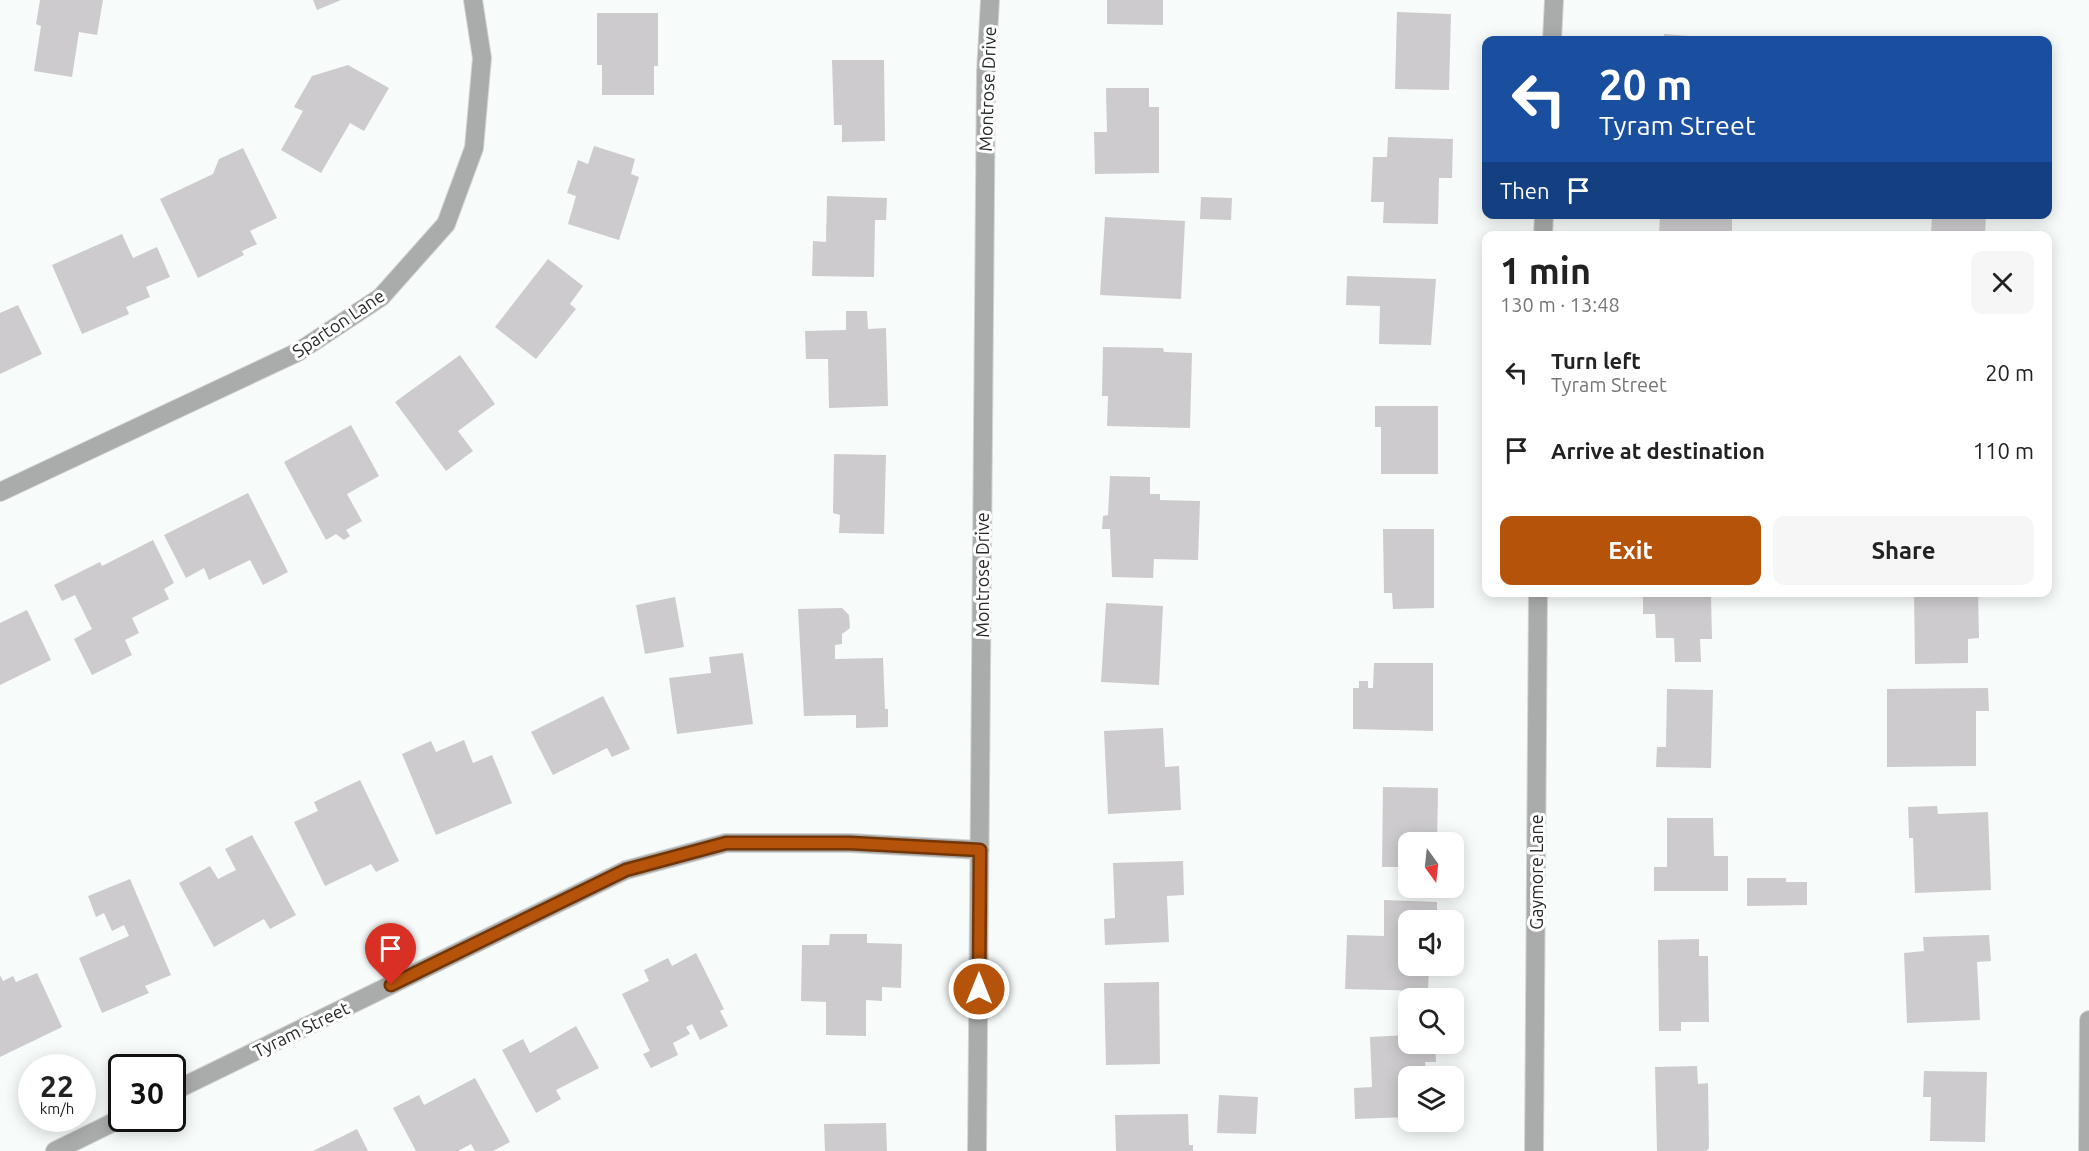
<!DOCTYPE html>
<html lang="en">
<head>
<meta charset="utf-8">
<style>
	body { margin:0; font-family:Ubuntu,sans-serif; background:#f6f6f6; color:#222; height:100vh; display:flex; flex-direction:column; font-size:22px; white-space:nowrap }
	* { box-sizing:border-box; margin:0 }
	p { font-size:20px; color:#767676 }
	.icon { flex:none; width:33px; height:33px; fill:none; stroke:currentColor; stroke-width:2; stroke-linecap:round; stroke-linejoin:round }
	.map { position:relative; flex:1; overflow:hidden }
	.panel { position:absolute; left:1482px; top:231px; width:570px; height:366px; display:flex; flex-direction:column; background:#fff; border-radius:12px; box-shadow:0 3px 15px #0003 }
	.panel>* { flex:none }
	.top-card { position:absolute; left:1482px; top:36px; width:570px; height:183px; border-radius:12px; box-shadow:0 3px 15px #0003; background:#1a4fa0; color:#fff; overflow:hidden }
	.needle { width:39px; rotate:165deg }
	.buttons { position:absolute; left:1398px; top:832px; display:grid; gap:12px }
	.buttons a { display:grid; place-items:center; width:66px; height:66px; border-radius:12px; background:#fff; box-shadow:0 3px 15px #0003; font-size:30px }
	.speed { position:absolute; left:18px; top:1054px; display:flex; gap:12px; font-size:30px; font-weight:700; text-align:center }
	.speed>* { display:grid; place-content:center; width:78px; height:78px; border-radius:50%; background:#fff; box-shadow:0 3px 15px #0003; line-height:1 }
	.speed small { font-size:15px; font-weight:400 }
	.speed .limit { border:3px solid #111; border-radius:9px; background:#fff; color:#111 }
	.pin { position:absolute; display:grid; place-items:center; width:51px; height:51px; color:#fff; margin:-62px -26px; border-radius:50% 50% 50% 0; rotate:-45deg; box-shadow:0 0 6px #0007 }
	.pin .icon { rotate:45deg }
	.me { position:absolute; width:66px; margin:-33px; rotate:0deg; stroke-linejoin:round; filter:drop-shadow(0 0 4px #0008) }
	.turn { display:flex; align-items:center; gap:21px; height:126px; padding:0 18px; font-size:27px }
	.turn .icon { width:78px; height:78px; stroke-width:2.5 }
	.turn b { display:block; font-size:42px; line-height:51px }
	.then { display:flex; align-items:center; height:57px; padding:0 18px; background:#0003; gap:12px; font-size:22px }
	.round { display:grid; place-items:center; flex:none; width:63px; height:63px; border-radius:12px; background:#f6f6f6 }
	.overview { display:flex; align-items:center; justify-content:space-between; height:102px; padding:0 18px }
	h1 { font-size:36px; font-weight:700; line-height:45px }
	.primary-button { display:flex; gap:12px; margin-top:auto; padding:12px 18px }
	.primary-button a { flex:1; height:69px; border-radius:12px; background:#b45309; color:#fff; font-size:24px; font-weight:700; line-height:69px; text-align:center }
	.primary-button a+a { background:#f6f6f6; color:#222 }
	ul { padding:0; list-style:none }
	li { display:flex; align-items:center; gap:18px; height:78px; padding:0 18px }
	li div { flex:1 }
	li b { display:block; font-size:22px }
	li em { font-style:normal }
	.map>svg:first-child { display:block }
	.building { fill:#cdcbce }
	.lines { fill:none; stroke-linecap:round; stroke-linejoin:round }
	.minor-casing { stroke:#d2d5d4; stroke-width:20 }
	.minor { stroke:#aaacac; stroke-width:18 }
	.route-casing { stroke:#753606; stroke-width:15 }
	.route { stroke:#b45309; stroke-width:10 }
	.labels { text-anchor:middle; dominant-baseline:central; stroke-width:6; stroke-linejoin:round; paint-order:stroke }
	.street-label { font-size:18px; fill:#272828; stroke:#fff }
</style>
</head>
<body>
<div class="map">
<svg width="2089" height="1151" viewBox="0 0 2089 1151">
	<rect width="100%" height="100%" fill="#f7fbfa"/>
	<path class="building" d="M40,0H103L97,35L79,32L72,77L34,71L41,26L36,24Z
		M313,0H341L317,10Z
		M1107,0H1163V25L1107,24Z
		M1397,12L1451,14L1449,90L1395,89Z
		M597,13H658V66H654V95H602V65H597Z
		M1664,34L1728,39V40H1664Z
		M832,60H884L885,141L842,142V125H834Z
		M348,65L389,88L364,131L350,123L321,173L281,150L303,111L294,107L312,76Z
		M1106,88H1149V107H1159V173L1095,174L1094,132H1107Z
		M1388,137L1453,139L1452,178H1439L1438,224L1383,223L1384,202H1371L1373,157H1387Z
		M594,146L635,159L631,174L639,177L619,240L568,224L576,196L567,193L578,160L588,164Z
		M243,148L277,218L250,231L257,244L242,251L244,255L198,278L160,199L213,174L219,159Z
		M827,196L887,198L886,220H875L874,277L812,276L813,241L826,242Z
		M1201,197L1232,198L1231,220L1200,219Z
		M1660,214H1732V236H1659Z
		M1932,214H1986L1985,236H1931Z
		M1105,217L1185,221L1181,299L1100,295Z
		M122,234L133,258L157,247L170,277L146,287L150,297L126,307L129,314L82,334L52,265Z
		M548,259L583,286L570,304L576,309L536,359L495,327Z
		M1347,276L1436,279L1431,345L1379,344L1380,306L1346,305Z
		M18,305L42,354L0,374V313Z
		M846,311H867L868,329L886,328L888,406L829,408L828,359H806L805,331L846,330Z
		M1103,347L1163,348L1164,352L1192,353L1190,428L1107,426L1108,396H1102Z
		M460,355L495,404L458,431L473,451L446,471L395,402Z
		M1375,406H1438V474H1381V427H1375Z
		M351,425L379,476L347,494L362,521L346,530L350,536L344,540L336,534L326,540L284,462Z
		M834,454L886,455L884,534L839,533L840,515L833,513Z
		M1110,476L1150,477V494H1160V500L1200,501L1198,560L1154,559L1153,578L1112,577L1110,529H1102L1103,516L1108,515Z
		M248,493L288,572L263,585L250,560L209,580L204,568L186,578L164,535Z
		M1383,529H1434V608L1393,609L1392,593H1384Z
		M153,540L174,583L164,589L169,599L132,618L139,633L125,640L132,655L92,675L74,639L92,629L75,595L62,601L54,585L100,562L102,566Z
		M1643,592H1740V596L1711,597L1712,639H1700L1701,662H1675L1674,638H1656L1655,614H1643Z
		M1914,592H1978L1979,638L1968,639V663L1915,664Z
		M675,597L684,647L645,654L636,605Z
		M1106,603L1163,606L1159,685L1101,682Z
		M842,608L849,615L850,628L842,634V644L835,645V659L883,658L885,709H888V727L856,728V715L804,716L798,609Z
		M27,610L51,660L0,685V623Z
		M743,653L753,724L677,734L669,678L711,673L709,657Z
		M1374,663H1433V731L1353,729V688H1359V681H1368V688H1373Z
		M1988,688L1989,711H1976V766L1887,767V689Z
		M1667,689L1713,690L1711,768L1656,767L1657,747H1666Z
		M603,696L630,749L612,757L607,748L553,775L531,732Z
		M1163,728L1165,767L1179,766L1181,810L1108,814L1104,731Z
		M464,740L473,763L492,755L512,803L436,835L402,754L431,741L436,752Z
		M360,780L399,861L376,872L371,864L325,886L294,822L318,811L314,802Z
		M1383,787L1438,788L1437,843H1408V867H1382Z
		M1937,806L1938,814L1988,812L1991,890L1915,893L1913,838H1909L1908,807Z
		M1667,818H1713L1714,856H1728V891H1654V867H1667Z
		M252,835L296,915L270,929L264,919L214,947L179,883L210,866L218,879L236,870L225,849Z
		M1183,861L1184,895L1167,896L1169,942L1105,945L1104,919L1115,918L1113,863Z
		M1747,878H1786V882H1807V905L1747,906Z
		M130,879L171,975L145,986L149,993L102,1013L79,958L129,936L124,925L112,931L104,913L96,917L88,896Z
		M1384,900L1437,902V921H1408V966H1429L1428,991L1345,989L1347,935L1384,936Z
		M830,934H867V943L902,944L901,988L882,987V1001L866,1000V1036L826,1035V1002L801,1001L802,945H829Z
		M1989,935L1991,961L1977,962L1980,1020L1907,1023L1904,953L1924,951L1923,937Z
		M1699,939V956H1708L1709,1022H1681V1031H1659L1658,940Z
		M696,953L724,1009L720,1011L728,1026L700,1040L692,1024L686,1027L690,1034L673,1043L678,1055L651,1068L643,1054L650,1051L622,994L649,981L644,970L668,958L672,966Z
		M37,973L62,1027L0,1057V975L3,981L13,976L16,982Z
		M1159,982L1160,1064L1106,1065L1104,983Z
		M576,1026L599,1068L556,1090L561,1099L536,1113L502,1050L523,1039L530,1053Z
		M1408,1035V1044H1435L1436,1062H1425L1426,1077H1408V1117L1355,1119L1354,1088L1372,1087L1370,1037Z
		M1697,1066L1698,1084L1708,1083L1709,1148L1706,1151H1657L1655,1067Z
		M1924,1071L1987,1072L1985,1142L1930,1141L1931,1097H1923Z
		M475,1078L510,1142L493,1151H475L471,1144L458,1151H416L393,1108L419,1095L424,1105Z
		M1219,1095L1258,1097L1256,1134L1217,1133Z
		M1188,1114L1189,1145H1193V1151H1116L1115,1115Z
		M886,1123L887,1151H825L824,1124Z
		M357,1129L368,1151H313Z"/>
	<g class="lines">
		<g class="minor-casing">
			<path id="minor" d="M1552,40L1554,0
				M1543,236L1544,214
				M0,492L298,352L381,297L446,224L474,148L482,58L473,0
				M172,1092L626,870L726,843H850L980,850
				M55,1151L122,1118
				M977,1151L986,72L990,0
				M1534,1151L1538,592
				M2088,1151L2089,1020"/>
		</g>
		<use href="#minor" class="minor"/>
	</g>
	<g class="lines">
		<g class="route-casing">
			<path id="route" d="M391,985L626,870L726,843H850L980,850L979,989"/>
		</g>
		<use href="#route" class="route"/>
	</g>
	<g class="labels">
		<g class="street-label">
			<text transform="translate(987 89) rotate(-88)">Montrose Drive</text>
			<text transform="translate(338 323) rotate(-34)">Sparton Lane</text>
			<text transform="translate(982 575) rotate(-90)">Montrose Drive</text>
			<text transform="translate(1536 872) rotate(-90)">Gaymore Lane</text>
			<text transform="translate(301 1029) rotate(-26)">Tyram Street</text>
		</g>
	</g>
</svg>
<div class="buttons">
<a><svg class="needle" viewBox="-14 -14 28 28"><path d="M0-13l5 13h-10z" fill="#e53935"/><path d="M0 13l5-13h-10z" fill="#767676"/></svg></a>
<a><svg class="icon" aria-label="sound" viewBox="0 0 24 24"><path d="M4 9h4l5-4v14l-5-4H4zM17 9q2 3 0 6"/></svg></a>
<a><svg class="icon" aria-label="search" viewBox="0 0 24 24"><circle cx="10" cy="10" r="6"/><path d="M15 15l6 6"/></svg></a>
<a><svg class="icon" aria-label="layers" viewBox="0 0 24 24"><path d="M12 4l9 5-9 5-9-5zM3 14l9 5 9-5"/></svg></a>
</div>
<div class="speed"><div>22<small>km/h</small></div><div class="limit">30</div></div>
<div class="pin" style="left:391px;top:985px;background:#d93025"><svg class="icon" aria-label="arrive" viewBox="0 0 24 24"><path d="M6 21V4h12l-3 4 3 4H6"/></svg></div>
<svg class="me" style="left:979px;top:989px" viewBox="-20 -20 40 40"><circle r="17" fill="#b45309" stroke="#fff" stroke-width="3"/><path d="M0-11L8 9 0 5-8 9z" fill="#fff"/></svg>
<div class="top-card">
<div class="turn"><svg class="icon" aria-label="left" viewBox="0 0 24 24"><path d="M17 20v-9H6M10 6l-5 5 5 5"/></svg><div><b>20 m</b>Tyram Street</div></div>
<div class="then">Then<svg class="icon" aria-label="arrive" viewBox="0 0 24 24"><path d="M6 21V4h12l-3 4 3 4H6"/></svg></div>
</div>
<section class="panel">
<div class="overview"><div><h1>1 min</h1><p>130 m · 13:48</p></div><a class="round"><svg class="icon" aria-label="close" viewBox="0 0 24 24"><path d="M6 6l12 12M18 6L6 18"/></svg></a></div>
<ul>
<li><svg class="icon" aria-label="left" viewBox="0 0 24 24"><path d="M17 20v-9H6M10 6l-5 5 5 5"/></svg><div><b>Turn left</b><p>Tyram Street</p></div><em>20 m</em></li>
<li><svg class="icon" aria-label="arrive" viewBox="0 0 24 24"><path d="M6 21V4h12l-3 4 3 4H6"/></svg><div><b>Arrive at destination</b></div><em>110 m</em></li>
</ul>
<div class="primary-button"><a>Exit</a><a>Share</a></div>
</section>
</div>
</body>
</html>
